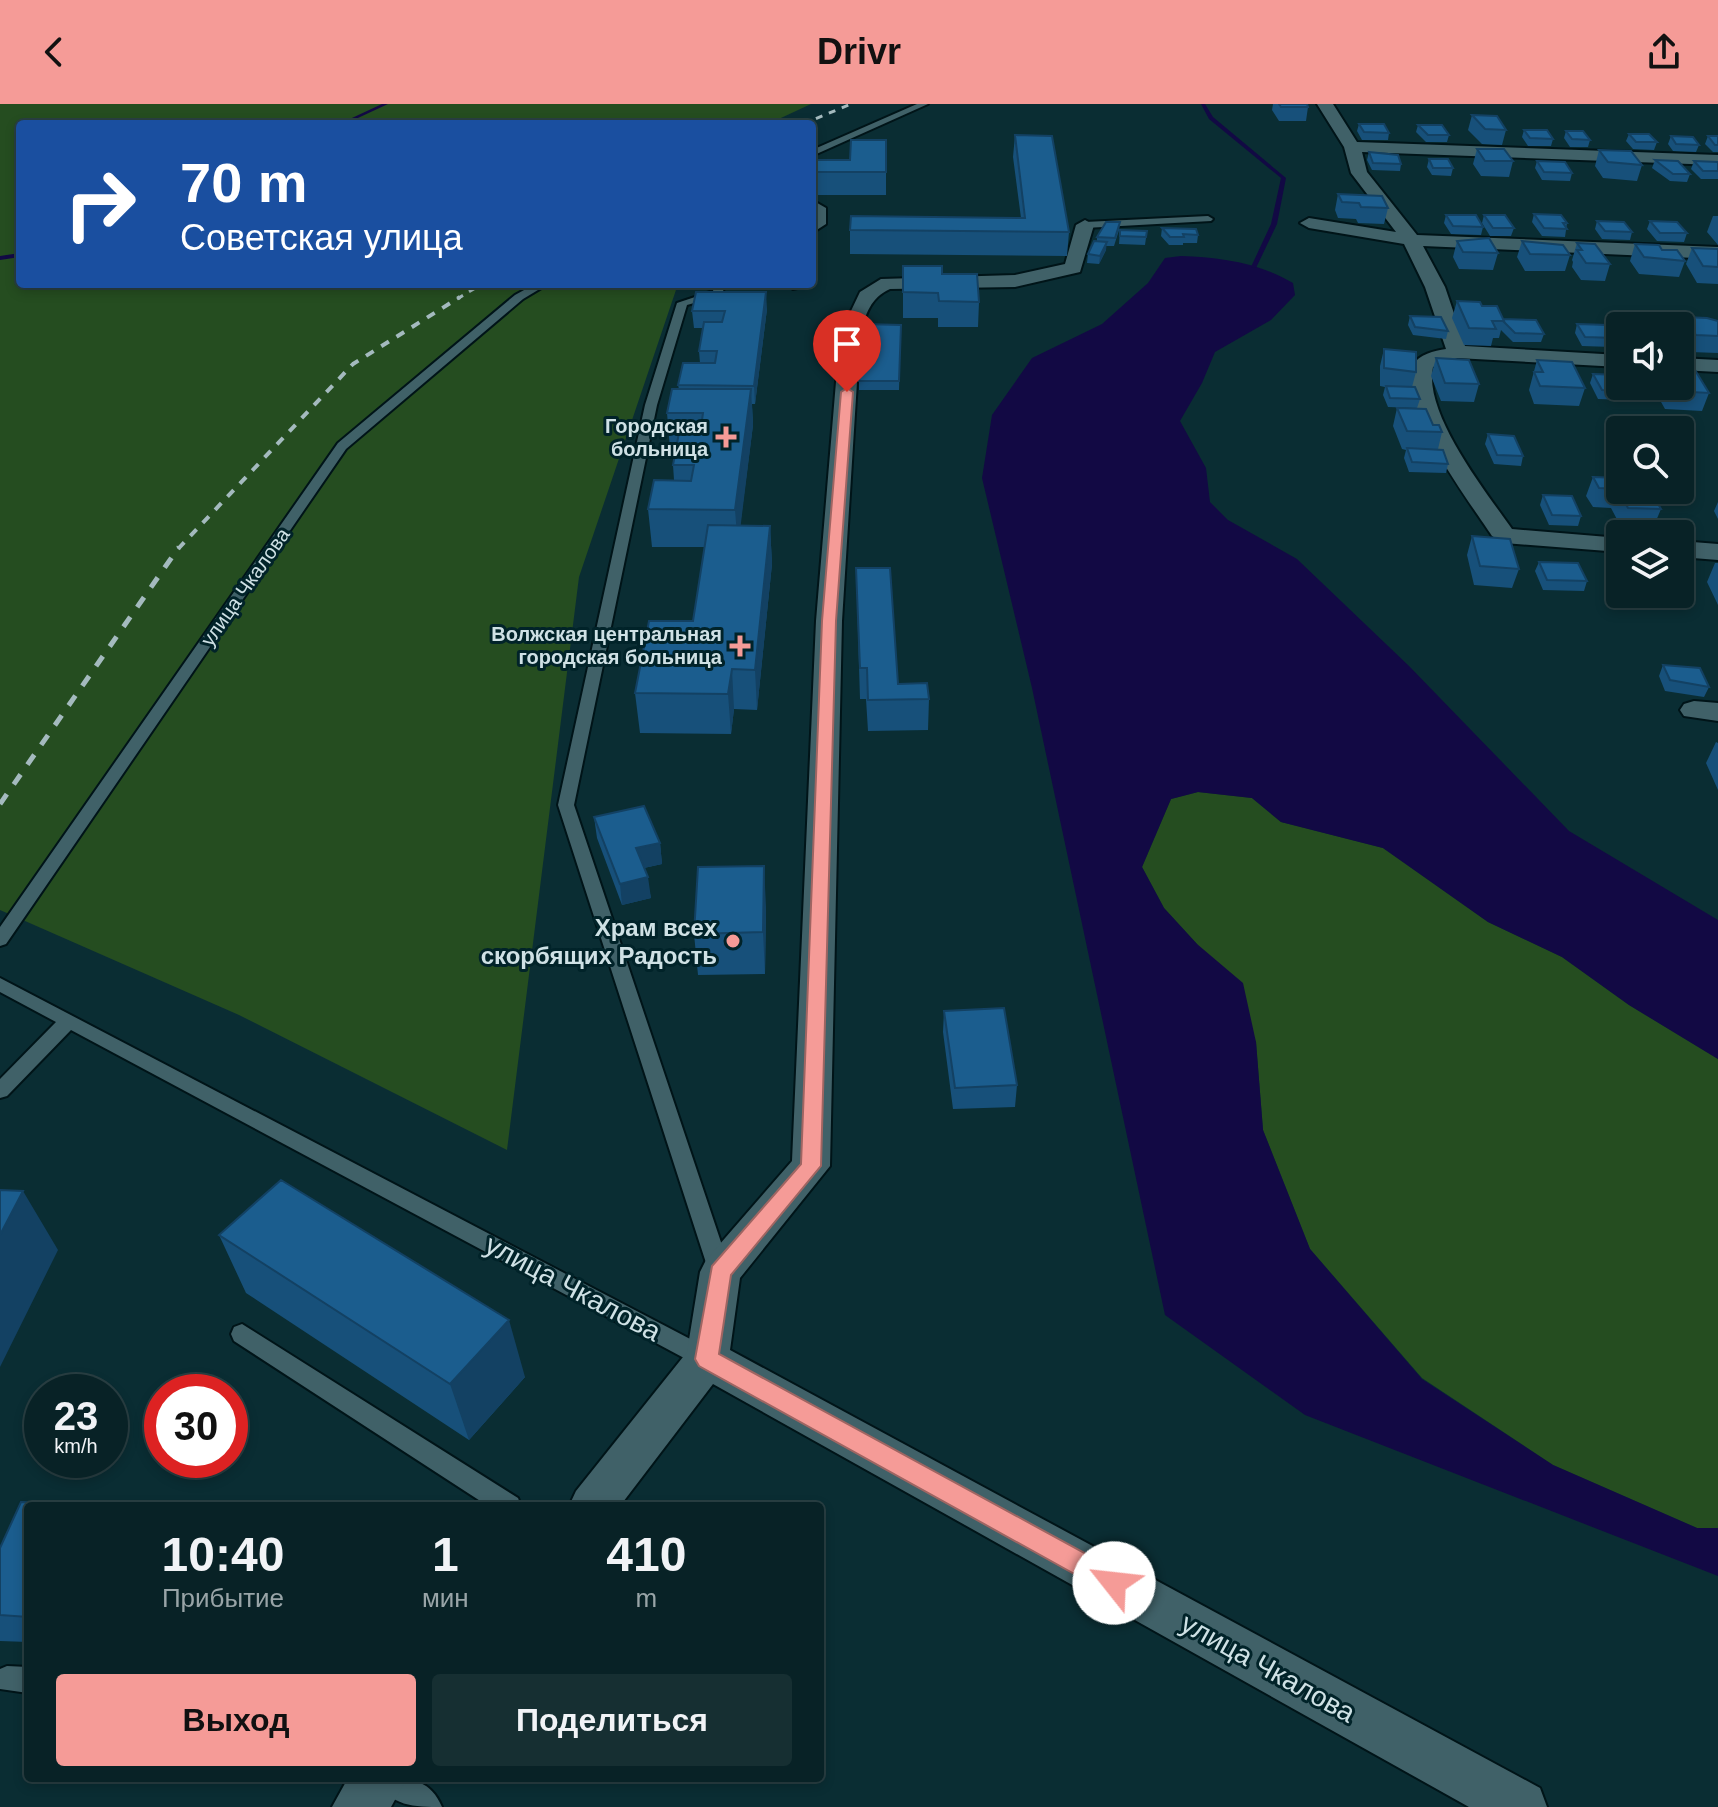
<!DOCTYPE html>
<html lang="ru">
<head>
<meta charset="utf-8">
<style>
	body { margin:0; font-family:Helvetica,sans-serif; background:#162f32; color:#f1f3f6; height:100vh; display:flex; flex-direction:column; font-size:30px; white-space:nowrap }
	* { box-sizing:border-box; margin:0 }
	p { font-size:26px; color:#98a4a7 }
	.icon { flex:none; width:44px; height:44px; fill:none; stroke:currentColor; stroke-width:2; stroke-linecap:round; stroke-linejoin:round }
	.map { position:relative; flex:1; overflow:hidden }
	.sheet { position:absolute; left:24px; top:1398px; width:800px; height:280px; display:flex; flex-direction:column; background:#082226; border-radius:8px; box-shadow:0 4px 12px #0003,0 0 0 2px #293f43 }
	.sheet>* { flex:none }
	.top-card { position:absolute; left:16px; top:16px; width:800px; height:168px; border-radius:8px; box-shadow:0 4px 12px #0003,0 0 0 2px #293f43; background:#1a4fa0; color:#fff; overflow:hidden }
	.tools { position:absolute; left:1606px; top:208px; display:grid; gap:16px }
	.tools a { display:grid; place-items:center; width:88px; height:88px; border-radius:8px; background:#082226; box-shadow:0 4px 12px #0003,0 0 0 2px #293f43; font-size:40px }
	.speed { position:absolute; left:24px; top:1270px; display:flex; gap:16px; font-size:40px; font-weight:700; text-align:center }
	.speed>* { display:grid; place-content:center; width:104px; height:104px; border-radius:50%; background:#082226; box-shadow:0 4px 12px #0003,0 0 0 2px #293f43; line-height:1 }
	.speed small { font-size:20px; font-weight:400 }
	.speed .limit { border:12px solid #d22; background:#fff; color:#111 }
	.pin { position:absolute; display:grid; place-items:center; width:68px; height:68px; color:#fff; margin:-82px -34px; border-radius:50% 50% 50% 0; rotate:-45deg; box-shadow:0 0 8px #0007 }
	.pin .icon { rotate:45deg }
	.me { position:absolute; width:88px; margin:-44px; rotate:299deg; stroke-linejoin:round; filter:drop-shadow(0 0 6px #0008) }
	.turn { display:flex; align-items:center; gap:28px; height:168px; padding:0 32px; font-size:36px }
	.turn .icon { width:104px; height:104px; stroke-width:2.5 }
	.turn b { display:block; font-size:56px; line-height:68px }
	.eta { display:flex; justify-content:space-evenly; align-items:center; height:136px; text-align:center }
	.eta b { font-size:48px; font-weight:800; line-height:56px }
	.button { display:flex; gap:16px; margin-top:auto; padding:16px 32px }
	.button a { flex:1; height:92px; border-radius:8px; background:#f59b97; color:#111; font-size:32px; font-weight:800; line-height:92px; text-align:center }
	.button a+a { background:#162f32; color:#f1f3f6 }
	header { display:flex; justify-content:space-between; align-items:center; height:104px; padding:0 32px; background:#f59b97; color:#111; font-size:36px; font-weight:800 }
	.map>svg:first-child { display:block }
	.green { fill:#254d20 }
	.water { fill:#120944 }
	.lines { fill:none; stroke-linecap:round; stroke-linejoin:round }
	.stream { fill:#120944; fill-rule:evenodd }
	.service-casing { stroke:#001418; stroke-width:4 }
	.minor-casing { stroke:#001418; stroke-width:4 }
	.service { fill:#406168; fill-rule:evenodd }
	.minor { fill:#406168; fill-rule:evenodd }
	.rail-far2 { stroke:#a4babe; stroke-width:3; stroke-dasharray:7 7; stroke-linecap:butt }
	.rail-far1 { stroke:#a4babe; stroke-width:4; stroke-dasharray:9 9; stroke-linecap:butt }
	.rail { stroke:#a4babe; stroke-width:5; stroke-dasharray:12 12; stroke-linecap:butt }
	.wall { fill:#17507a }
	.shaded-wall { fill:#134163 }
	.building { fill:#1b5d8e; stroke:#134163; stroke-width:2 }
	.route { fill:#f59b97; stroke:#9f6562; stroke-width:2 }
	.poi-dot { fill:#f59b97; stroke:#012329; stroke-width:3 }
	.labels { text-anchor:middle; dominant-baseline:central; stroke-width:6; stroke-linejoin:round; paint-order:stroke }
	.far-poi-label { font-size:20px; font-weight:bold; fill:#cfe1e5; stroke:#012329; text-anchor:end }
	.far-street-label { font-size:20px; fill:#cfe1e5; stroke:#012329 }
	.poi-label { font-size:24px; font-weight:bold; fill:#cfe1e5; stroke:#012329; text-anchor:end }
	.near-street-label { font-size:28px; fill:#cfe1e5; stroke:#012329 }
</style>
</head>
<body>
<header><svg class="icon" aria-label="back" viewBox="0 0 24 24"><path d="M15 5l-7 7 7 7"/></svg>Drivr<svg class="icon" aria-label="share" viewBox="0 0 24 24"><path d="M12 15V3M7 8l5-5 5 5M5 13v7h14v-7"/></svg></header>
<div class="map">
<svg width="1718" height="1703" viewBox="0 0 1718 1703">
	<rect width="100%" height="100%" fill="#0a2d33"/>
	<path class="green" d="M0,0H811L768,20H20V180H678L579,473L507,1046L239,911L0,806Z
		M1198,688L1252,694L1281,718L1383,744L1488,818L1562,853L1629,901L1718,955V1424H1697L1553,1361L1422,1274L1310,1145L1263,1026L1256,938L1197,840L1164,804L1142,763L1171,695Z"/>
	<path class="water" d="M1181,152C1219,153 1260,159 1293,179L1295,191L1271,216L1215,248L1202,279L1180,317L1206,364L1210,398L1228,416L1297,455L1409,562L1569,727L1718,816V955L1629,901L1562,853L1488,818L1383,744L1281,718L1252,694L1198,688L1171,695L1142,763L1164,804L1197,840L1243,879L1256,938L1263,1026L1310,1145L1422,1275L1553,1361L1697,1424H1718V1472L1305,1311L1165,1211L1032,584L982,374L992,311L1032,254L1102,220L1148,179L1165,154Z"/>
	<g class="lines">
		<path class="stream" d="M382,0H388L345,20H339Z
			M1201,0H1205L1213,13L1286,74L1277,120L1256,164L1251,163L1271,120L1281,74L1209,15Z
			M20,149V153L0,156V152Z"/>
		<g class="service-casing">
			<path id="service" d="M917,0H928L812,52V46Z
				M812,96L826,104V120L812,129V122L816,119V105L812,103Z
				M1208,112L1213,115L1211,117L1085,124L1080,121L1085,118Z
				M535,180H548L523,195L346,345L6,840L0,842V823L338,339L515,191Z
				M715,180H725L722,191L687,201L657,301L574,701L731,1168L728,1174L720,1177L712,1174L709,1168L558,701L645,301L677,199L713,187Z
				M792,180H802V183L793,185Z
				M0,874L715,1248L718,1255L715,1262L707,1265L699,1262L71,926L7,992L0,994V975L56,918L0,888Z
				M242,1220L518,1394L521,1402H488L234,1237L231,1230L234,1223Z
				M7,1562L28,1563V1589L0,1585V1565Z
				M377,1674C405,1674 429,1672 442,1703C415,1703 389,1703 377,1674Z"/>
		</g>
		<g class="minor-casing">
			<path id="minor" d="M1317,0H1333L1357,38L1718,51V61L1362,48L1367,68L1417,131L1718,143V155L1423,142L1445,183L1465,242L1620,251V263L1457,254L1433,263C1423,309 1486,388 1512,425L1620,434V448L1504,439L1492,432C1471,400 1394,298 1413,261C1419,250 1434,247 1446,245L1425,183L1404,140L1309,124L1300,119L1309,114L1396,128L1351,69L1344,43Z
				M1085,116L1094,121L1080,168L1015,183L890,185C870,194 866,210 860,230L842,517L830,1062L740,1174L730,1246L1540,1684L1547,1703H1469L713,1280L620,1402H569L576,1387L687,1248L700,1168L706,1156L792,1057L816,517L840,230L860,188L881,175L1015,171L1065,160L1076,121Z
				M1680,254L1718,256V268L1680,266Z
				M1680,437L1718,440V456L1680,453Z
				M1694,597L1718,599V617L1684,612L1680,606L1684,600Z
				M348,1674H407L391,1703H332Z"/>
		</g>
		<use href="#service" class="service"/>
		<use href="#minor" class="minor"/>
		<path class="rail-far2" d="M803,20L851,0
			M457,195L482,180"/>
		<path class="rail-far1" d="M178,445L353,260L460,193"/>
		<path class="rail" d="M0,700L179,443"/>
	</g>
	<path class="wall" d="M1273,0H1307L1308,3L1306,17H1279L1272,6Z
		M1472,11L1506,26L1502,41L1482,40L1468,26Z
		M1359,20L1389,29L1388,36H1362L1357,27Z
		M1418,21L1449,31L1447,38H1426L1416,28Z
		M1524,26L1553,35L1551,42H1528L1522,33Z
		M1566,27L1590,36L1588,43H1570L1564,34Z
		M1629,30L1657,38L1654,46L1633,45L1626,37Z
		M1015,31L1069,128L1067,152L850,150V126L1021,114L1013,53Z
		M1671,32L1699,41L1696,48L1673,47L1668,40Z
		M1708,32H1718V48H1713L1705,40Z
		M886,36V91H812V56H850Z
		M1477,45L1513,57L1509,73L1481,72L1473,60Z
		M1599,46L1642,61L1637,77L1603,74L1595,62Z
		M1369,48L1401,60L1400,67L1372,66L1367,56Z
		M1429,55L1453,64L1451,72L1432,71L1427,63Z
		M1655,56L1690,70L1687,78L1670,77L1652,64Z
		M1537,57L1572,69L1570,77L1542,76L1535,64Z
		M1694,57L1718,58V75H1701L1691,65Z
		M1338,90L1388,104L1384,120L1358,119L1356,115L1338,114L1335,106Z
		M1534,110L1567,119L1565,133L1542,132L1532,118Z
		M1446,111L1483,123L1481,131L1451,130L1444,119Z
		M1484,111L1514,124L1511,132H1490L1482,119Z
		M1713,112H1718V141L1707,128Z
		M1597,117L1632,128L1630,136L1602,135L1595,125Z
		M1650,117L1687,129L1684,138L1657,137L1647,125Z
		M1120,118L1119,126L1114,142H1106V146L1099,160L1087,159L1088,150L1097,137V133Z
		M1162,124L1198,131L1197,139H1183V141H1169L1161,132Z
		M1120,126L1147,127L1145,141L1119,140Z
		M1457,137L1498,149L1493,166L1459,165L1453,153Z
		M1522,137L1570,151L1565,167H1525L1517,153Z
		M1577,139L1610,160L1605,177L1581,176L1572,163L1573,158L1572,156Z
		M1635,140L1662,146L1685,157L1679,173L1639,170L1630,157Z
		M1692,144L1718,145V180L1697,179L1686,160Z
		M903,162L942,170L979,198L978,223H938V214H903Z
		M740,180H775V183H740Z
		M1457,197L1482,202L1503,215L1544,230L1541,238H1513L1501,226L1499,234H1493L1491,242L1464,241L1452,214Z
		M767,205L755,300H752L753,321L740,422H770L772,460L757,606L734,605L731,630L640,629L635,589L693,517L705,443H652L648,405L674,376L673,361L676,345H670L667,309L679,285L678,281L700,259L699,247L703,224H694L692,207Z
		M1410,212L1448,227L1446,235L1413,231L1408,221Z
		M1684,213L1718,217V249L1690,248L1680,233V225Z
		M1577,220L1615,234L1612,243L1582,242L1575,229Z
		M901,221L899,286H859V277Z
		M1618,221L1620,222V238L1615,230Z
		M1384,245L1416,268L1412,283L1420,295L1417,304L1388,303L1383,291L1385,283L1380,282V262Z
		M1436,254L1479,280L1474,298L1441,297L1431,272Z
		M1537,256L1585,284L1579,302L1534,300L1529,286Z
		M1593,270L1630,287L1627,296L1598,295L1590,279Z
		M1652,282H1680L1709,289L1702,307L1665,305Z
		M1397,304L1433,321L1442,328L1438,345L1448,360L1446,369L1409,368L1404,354L1406,346L1402,345L1393,322Z
		M1488,330L1523,352L1521,362L1494,360L1485,340Z
		M1593,373L1661,405L1653,424L1621,423L1611,404L1593,403L1586,392Z
		M1543,391L1581,412L1578,422L1549,421L1540,401Z
		M1718,398V415L1714,407Z
		M1472,432L1519,465L1512,484L1474,481L1467,451Z
		M1539,458L1587,477L1584,487L1543,486L1535,467Z
		M1715,459H1718V501L1707,478Z
		M856,464L898,580L929,595L928,626L868,627L866,595H860Z
		M1680,480L1683,486L1675,506L1649,505L1644,495L1631,494L1629,490H1680Z
		M1663,561L1709,583L1704,593L1665,587L1659,572Z
		M1716,638L1718,639V686L1706,659Z
		M594,713L660,739L662,760L644,764L651,794L622,801L597,734Z
		M766,803L765,870L698,871L694,830Z
		M944,907L1017,981L1015,1003L953,1005L943,928Z
		M219,1131L525,1273L469,1336L246,1189Z
		M28,1402V1538L0,1537V1444Z"/>
	<path class="shaded-wall" d="M1107,138L1106,146L1099,160L1100,152Z
		M766,188L767,205L755,300L754,282Z
		M751,285L753,321L738,443L735,406Z
		M770,422L772,460L757,606L755,566Z
		M732,565L734,605L731,630L728,590Z
		M660,739L662,760L639,765L636,744Z
		M764,762L766,803L765,870L763,828Z
		M648,773L651,794L622,801L620,780Z
		M23,1087L58,1146L0,1263V1131Z
		M509,1216L525,1273L469,1336L450,1280Z"/>
	<path class="building" d="M1279,0H1307L1308,3H1281Z
		M1472,11L1497,12L1506,26L1485,25Z
		M1359,20H1384L1389,29L1364,28Z
		M1418,21H1442L1449,31H1428Z
		M1524,26H1547L1553,35L1530,34Z
		M1566,27H1583L1590,36L1572,35Z
		M1629,30H1649L1657,38H1636Z
		M1015,31L1052,32L1069,128L850,126L851,112L1025,114Z
		M1671,32L1693,33L1699,41L1676,40Z
		M1708,32H1718V41H1715Z
		M851,36H886V68H812V56H850Z
		M1477,45H1504L1513,57H1485Z
		M1599,46L1631,47L1642,61L1608,58Z
		M1369,48L1398,51L1401,60L1373,59Z
		M1429,55H1448L1453,64H1433Z
		M1655,56L1678,57L1690,70H1673Z
		M1537,57L1565,58L1572,69L1544,68Z
		M1694,57L1718,58V67H1703Z
		M1338,90L1382,92L1388,104L1361,103L1359,99L1342,98Z
		M1534,110L1561,111L1567,119H1563L1567,125L1544,124Z
		M1446,111H1476L1483,123L1453,122Z
		M1484,111H1505L1514,124H1493Z
		M1597,117L1624,118L1632,128L1605,127Z
		M1650,117L1677,118L1687,129H1660Z
		M1106,118H1120L1115,134L1097,133Z
		M1162,124L1196,125L1198,131L1183,130L1184,133H1170Z
		M1120,126L1147,127L1146,133L1120,132Z
		M1489,134L1498,149L1463,148L1457,137Z
		M1094,137L1107,138L1100,152L1088,150Z
		M1522,137L1563,141L1570,151L1530,150Z
		M1577,139L1595,140L1610,160L1586,159L1577,146H1582Z
		M1635,140L1659,141L1662,146H1677L1685,157L1644,153Z
		M1692,144L1718,145V163L1703,162Z
		M903,162H942V170H977L979,198L939,197L938,189L903,188Z
		M696,188H766L754,282L678,281L683,259H715L717,247H699L704,218H722L725,207H692Z
		M1457,197L1480,198L1482,202H1497L1504,217H1492L1496,225L1469,224Z
		M1410,212L1441,213L1448,227L1415,223Z
		M1684,213L1707,214L1718,217V232L1696,231Z
		M1503,215L1536,216L1544,230L1515,229L1503,217Z
		M863,220L901,221L899,277H859Z
		M1577,220L1608,221L1615,234L1585,233Z
		M1384,245L1416,248V268L1384,264Z
		M1436,254L1469,256L1479,280L1445,279Z
		M1537,256L1572,258L1585,284L1540,282L1534,268H1543Z
		M1680,265L1695,266L1709,289L1672,287L1669,282H1680Z
		M1593,270L1620,271V282H1628L1630,287L1602,286Z
		M1386,282L1415,283L1420,295L1390,294Z
		M672,285H751L735,406L648,405L654,376L691,377L694,361H673L680,323H701L703,309H667Z
		M1397,304L1426,305L1433,321H1439L1442,328L1407,327Z
		M1488,330L1514,332L1523,352L1497,351Z
		M1407,344L1443,346L1448,360L1412,358Z
		M1593,373L1620,374V386H1650L1661,405L1628,404L1618,385L1599,384Z
		M1543,391L1572,392L1581,412L1552,411Z
		M708,421L770,422L755,566L732,565L728,590L635,589L649,517H693Z
		M1472,432L1510,435L1519,465L1480,462Z
		M1539,458L1578,459L1587,477L1547,476Z
		M856,464H890L898,580L927,579L929,595L868,596L867,564H860Z
		M1663,561L1700,564L1709,583L1670,576Z
		M644,702L660,739L636,744L648,773L620,780L594,713Z
		M764,762L763,828L694,830L698,763Z
		M1004,904L1017,981L955,984L944,907Z
		M281,1076L509,1216L450,1280L219,1131Z
		M0,1086L23,1087L0,1131Z
		M21,1398L119,1402H28V1513L0,1511V1444Z"/>
	<path class="route" d="M847,284L853,288L836,517L821,1062L731,1171L719,1250L1123,1470L1127,1479L1123,1488L1114,1492L699,1262L695,1255L712,1162L801,1060L822,517L841,288Z"/>
	<g class="poi-dot">
		<path d="M722 321h8v8h8v8h-8v8h-8v-8h-8v-8h8z"/>
		<path d="M736 530h8v8h8v8h-8v8h-8v-8h-8v-8h8z"/>
		<circle cx="733" cy="837" r="8"/>
	</g>
	<g class="labels">
		<g class="far-poi-label">
			<text x="708" y="322">Городская<tspan x="708" dy="23">больница</tspan></text>
			<text x="722" y="530">Волжская центральная<tspan x="722" dy="23">городская больница</tspan></text>
		</g>
		<g class="far-street-label">
			<text transform="translate(245 483) rotate(-55)">улица Чкалова</text>
		</g>
		<g class="poi-label">
			<text x="717" y="823">Храм всех<tspan x="717" dy="28">скорбящих Радость</tspan></text>
		</g>
		<g class="near-street-label">
			<text transform="translate(573 1184) rotate(28)">улица Чкалова</text>
			<text transform="translate(1268 1564) rotate(29)">улица Чкалова</text>
		</g>
	</g>
</svg>
<div class="tools">
<a><svg class="icon" aria-label="sound" viewBox="0 0 24 24"><path d="M4 9h4l5-4v14l-5-4H4zM17 9q2 3 0 6"/></svg></a>
<a><svg class="icon" aria-label="search" viewBox="0 0 24 24"><circle cx="10" cy="10" r="6"/><path d="M15 15l6 6"/></svg></a>
<a><svg class="icon" aria-label="layers" viewBox="0 0 24 24"><path d="M12 4l9 5-9 5-9-5zM3 14l9 5 9-5"/></svg></a>
</div>
<div class="speed"><div>23<small>km/h</small></div><div class="limit">30</div></div>
<div class="pin" style="left:847px;top:288px;background:#d93025"><svg class="icon" aria-label="arrive" viewBox="0 0 24 24"><path d="M6 21V4h12l-3 4 3 4H6"/></svg></div>
<svg class="me" style="left:1114px;top:1479px" viewBox="-20 -20 40 40"><circle r="19" fill="#fff"/><path d="M0-13L10 11 0 6-10 11z" fill="#f59b97"/></svg>
<div class="top-card">
<div class="turn"><svg class="icon" aria-label="right" viewBox="0 0 24 24"><path d="M7 20v-9h11M14 6l5 5-5 5"/></svg><div><b>70 m</b>Советская улица</div></div>
</div>
<section class="sheet">
<div class="eta">
<div><b>10:40</b><p>Прибытие</p></div>
<div><b>1</b><p>мин</p></div>
<div><b>410</b><p>m</p></div>
</div>
<div class="button"><a>Выход</a><a>Поделиться</a></div>
</section>
</div>
</body>
</html>
